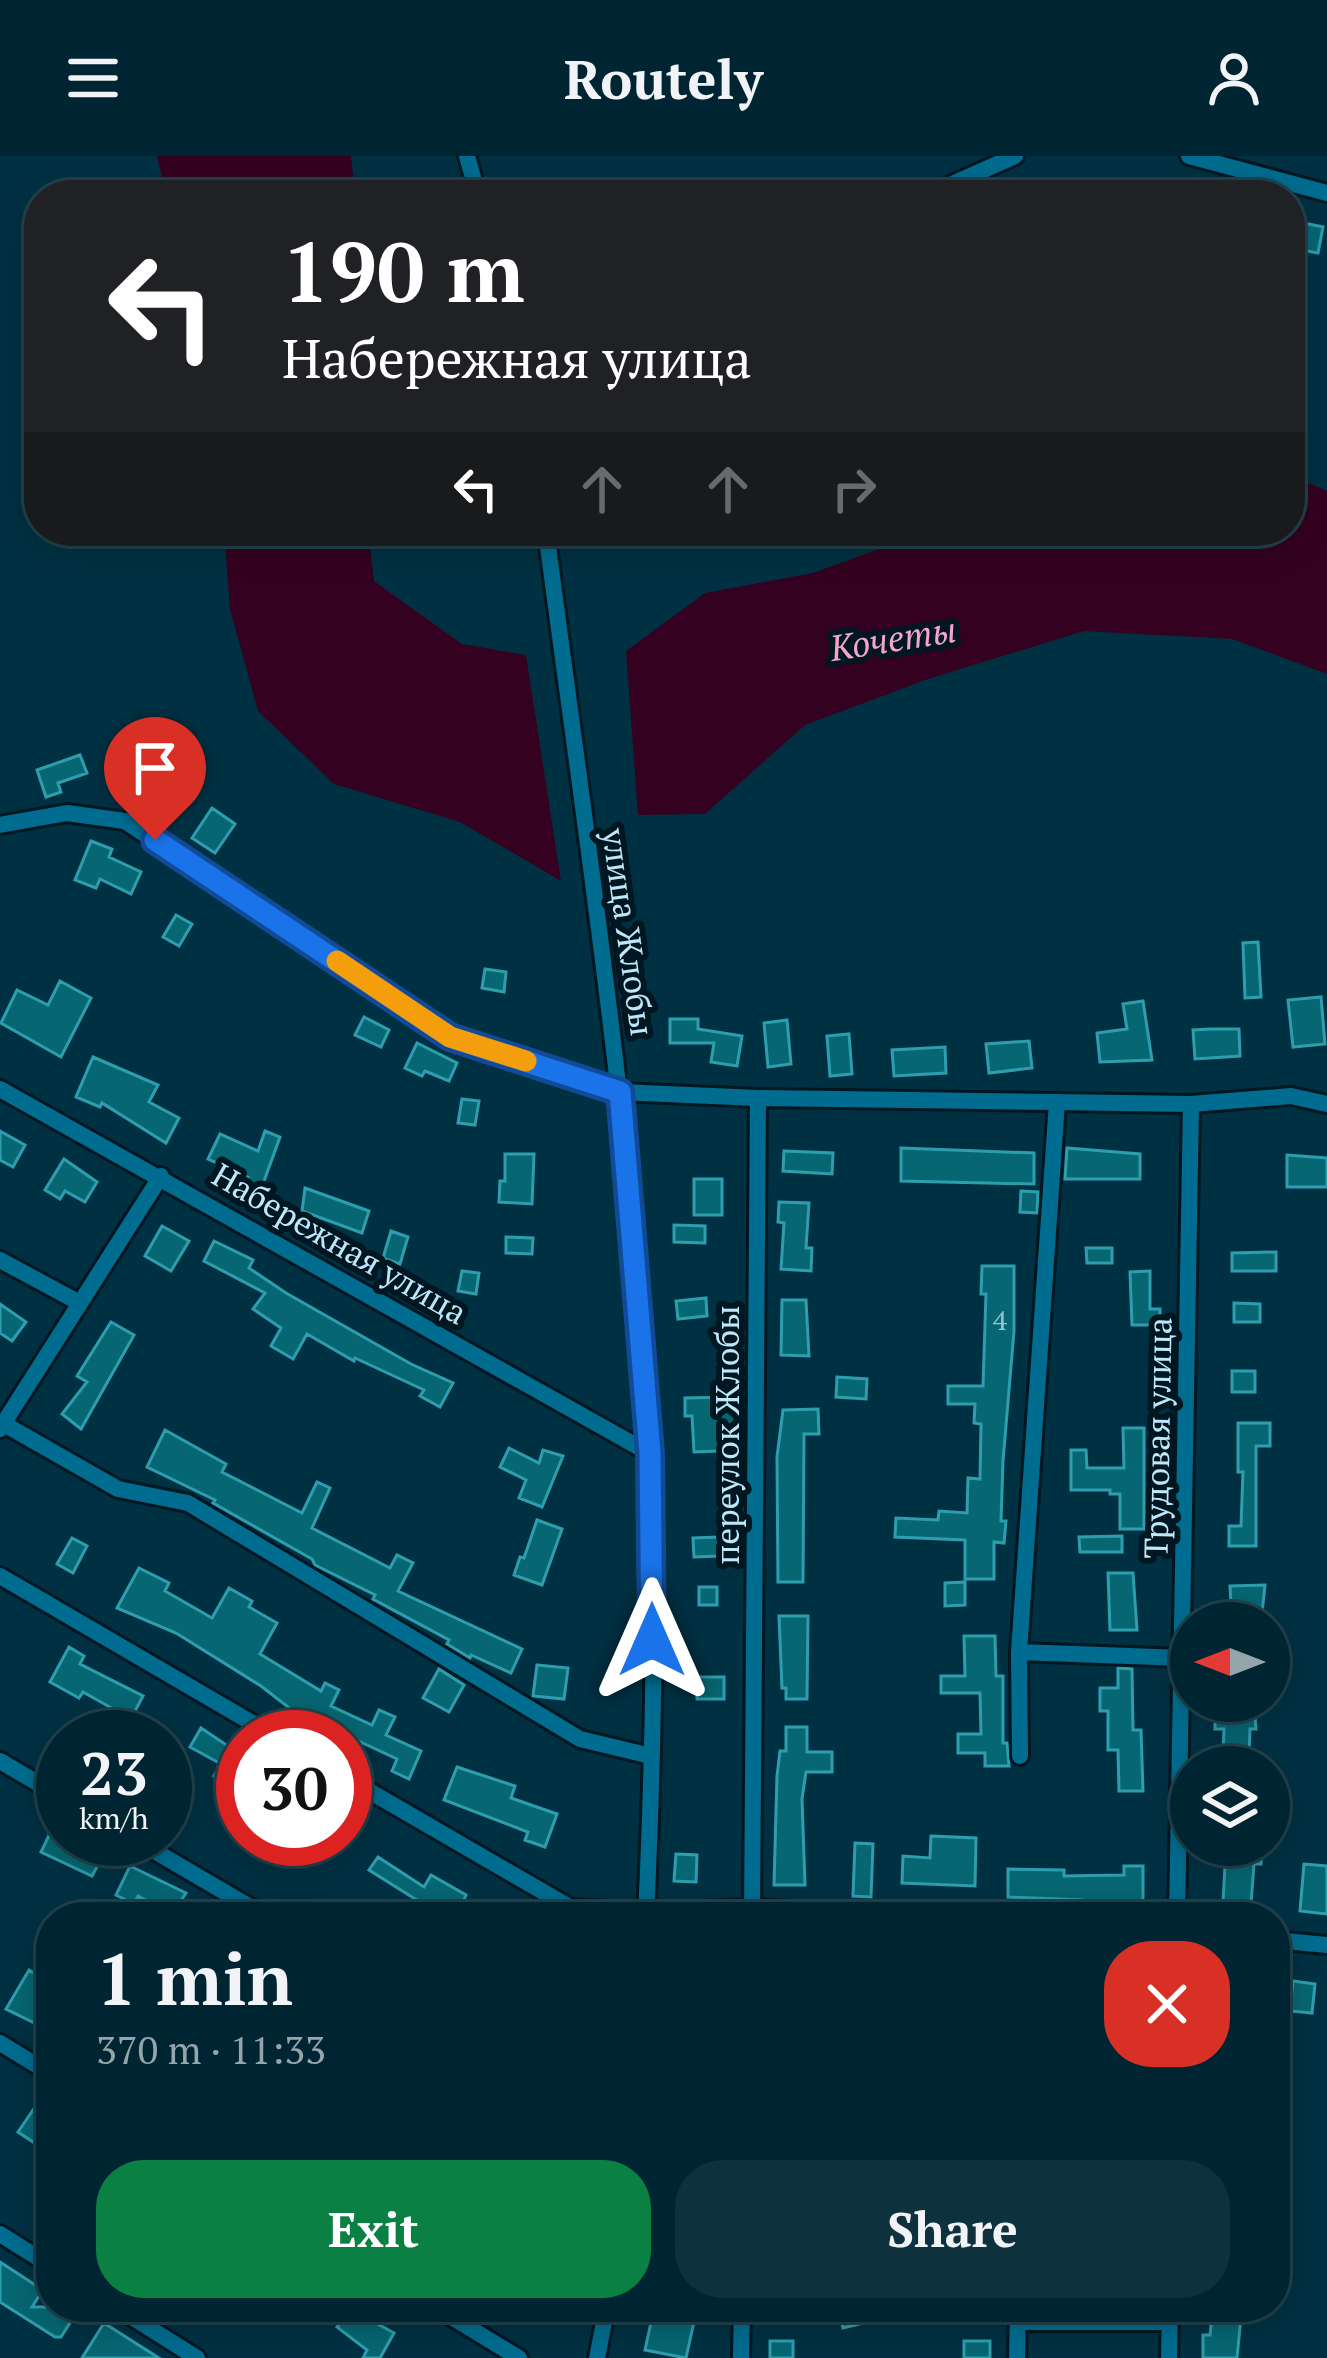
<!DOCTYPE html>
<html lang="en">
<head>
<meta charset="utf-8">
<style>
	body { margin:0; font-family:"PT Serif",serif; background:#0e313e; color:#f1f3f6; height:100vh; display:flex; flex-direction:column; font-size:45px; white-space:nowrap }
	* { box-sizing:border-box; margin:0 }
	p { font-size:39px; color:#95a5ac }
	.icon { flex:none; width:66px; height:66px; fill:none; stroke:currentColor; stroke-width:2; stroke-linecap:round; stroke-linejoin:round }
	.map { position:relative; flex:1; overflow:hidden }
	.panel { position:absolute; left:36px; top:1746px; width:1254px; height:420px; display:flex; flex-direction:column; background:#002532; border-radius:48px; box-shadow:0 6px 30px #0003,0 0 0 3px #22424d }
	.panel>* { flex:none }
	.banner { position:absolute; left:24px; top:24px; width:1281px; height:366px; border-radius:48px; box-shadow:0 6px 30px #0003,0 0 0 3px #22424d; background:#202124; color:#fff; overflow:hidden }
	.needle { width:78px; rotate:270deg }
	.controls { position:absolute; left:1170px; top:1446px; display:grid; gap:24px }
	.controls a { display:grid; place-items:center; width:120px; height:120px; border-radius:50%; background:#002532; box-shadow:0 6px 30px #0003,0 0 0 3px #22424d; font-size:60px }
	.speed { position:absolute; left:36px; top:1554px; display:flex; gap:24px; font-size:60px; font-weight:700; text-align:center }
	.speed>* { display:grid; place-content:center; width:156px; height:156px; border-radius:50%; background:#002532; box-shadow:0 6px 30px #0003,0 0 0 3px #22424d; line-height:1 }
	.speed small { font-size:30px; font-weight:400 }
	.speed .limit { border:18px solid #d22; background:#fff; color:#111 }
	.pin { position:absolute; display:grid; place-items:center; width:102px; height:102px; color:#fff; margin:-123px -51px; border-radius:50% 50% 50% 0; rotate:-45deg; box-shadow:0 0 12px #0007 }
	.pin .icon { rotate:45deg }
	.me { position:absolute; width:132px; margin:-66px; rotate:0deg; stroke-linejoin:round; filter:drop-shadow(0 0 9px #0008) }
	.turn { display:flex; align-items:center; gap:42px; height:252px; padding:0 60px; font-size:54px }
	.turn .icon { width:156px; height:156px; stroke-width:2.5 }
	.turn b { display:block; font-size:84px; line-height:102px }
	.lanes { display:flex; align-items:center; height:114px; padding:0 60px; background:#0003; justify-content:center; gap:60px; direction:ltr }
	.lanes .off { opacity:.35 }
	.round { display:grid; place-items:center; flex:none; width:126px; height:126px; border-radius:48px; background:#0e313e }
	.head { display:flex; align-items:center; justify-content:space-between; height:204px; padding:0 60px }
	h1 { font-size:72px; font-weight:700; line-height:90px }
	.primary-button { display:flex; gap:24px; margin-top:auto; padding:24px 60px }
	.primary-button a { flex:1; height:138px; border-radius:48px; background:#0b8043; color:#fff; font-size:48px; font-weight:700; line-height:138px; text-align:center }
	.primary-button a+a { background:#0e313e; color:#f1f3f6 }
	header { display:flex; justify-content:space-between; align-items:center; height:156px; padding:0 60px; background:#002532; font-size:54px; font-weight:700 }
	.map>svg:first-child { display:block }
	.water { fill:#340220 }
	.building { fill:#066672; stroke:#2e9eae; stroke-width:3 }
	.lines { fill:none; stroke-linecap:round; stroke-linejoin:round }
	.street-casing { stroke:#001722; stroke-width:22 }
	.street { stroke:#006c8f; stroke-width:16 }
	.route-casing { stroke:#114b97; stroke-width:30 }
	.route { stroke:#1a73e8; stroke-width:21 }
	.slow { stroke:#f59e0b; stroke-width:21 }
	.labels { text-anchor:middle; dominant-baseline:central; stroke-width:12; stroke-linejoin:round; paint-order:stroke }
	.number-label { font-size:27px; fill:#91c7d8 }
	.street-label { font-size:33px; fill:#bfe7fa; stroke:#001722 }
	.water-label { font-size:36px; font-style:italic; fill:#f5a5cb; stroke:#001722 }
</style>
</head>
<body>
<header><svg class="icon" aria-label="menu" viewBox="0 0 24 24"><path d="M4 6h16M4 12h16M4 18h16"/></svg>Routely<svg class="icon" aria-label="person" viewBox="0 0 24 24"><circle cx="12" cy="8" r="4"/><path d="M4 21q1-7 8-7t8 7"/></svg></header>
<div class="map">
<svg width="1327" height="2202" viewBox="0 0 1327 2202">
	<rect width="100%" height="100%" fill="#003143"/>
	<path class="water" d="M157,0H351L355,39H166Z
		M1290,319L1327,335V518L1232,483L1084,475L928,523L805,569L705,658L638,659L626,495L705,437L813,417L929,375H1290Z
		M224,375H368L374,425L462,488L526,499L561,725L460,666L334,628L258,555L230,453Z"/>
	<path class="building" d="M1290,64L1323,71L1318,97L1290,92Z
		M80,599L87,617L58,627L61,636L46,641L37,614Z
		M212,652L235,668L215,697L192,682Z
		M91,685L112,693L109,701L141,716L131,738L100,723L96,732L75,724Z
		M176,759L192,768L179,790L163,781Z
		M1258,786L1261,841L1245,842L1243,787Z
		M485,813L506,816L504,836L482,832Z
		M60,825L91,842L61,901L1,867L17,834L48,849Z
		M1321,841L1325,888L1293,891L1288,844Z
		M1143,845L1152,904L1100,906L1097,877L1127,873L1123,848Z
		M364,861L389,874L381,891L355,879Z
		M670,863H698V873L742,880L737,910L711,906L714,887H670Z
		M787,864L791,908L768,911L764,867Z
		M1211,873H1239L1240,900L1195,903L1193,874Z
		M849,878L852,918L830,920L827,880Z
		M1029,885L1032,912L989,917L986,888Z
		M417,887L457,907L449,925L425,915L422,920L405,912Z
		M945,891L946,917L894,920L892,894Z
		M93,901L158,929L149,946L179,962L166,987L102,947L100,951L76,941Z
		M462,943L479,945L475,969L458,967Z
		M0,975L25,989L13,1011L0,1004Z
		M265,975L280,981L260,1036L245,1031L248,1021L208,1003L220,978L258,995Z
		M901,992L1034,997V1028L901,1025Z
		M1067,992L1140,998V1023H1065Z
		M784,995L833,997L832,1018L783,1015Z
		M505,998H534L532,1048L499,1046L500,1025H505Z
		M1287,999L1327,1002V1031H1287Z
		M64,1003L97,1026L85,1046L65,1035L60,1043L45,1034Z
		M694,1023H722V1059H694Z
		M305,1032L369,1055L362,1077L302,1055Z
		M1021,1035L1038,1036L1037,1057L1020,1056Z
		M779,1046L809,1047L806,1092H812L811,1115L781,1113L784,1067L778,1066Z
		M674,1069L705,1070V1087L674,1086Z
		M162,1070L189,1085L171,1115L145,1100Z
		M391,1075L408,1081L400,1108L383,1102Z
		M506,1081L533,1082L532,1098L506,1097Z
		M214,1085L253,1104L249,1112L286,1137L411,1208L453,1227L440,1251L420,1240L424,1234L355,1202L354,1205L307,1178L293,1203L271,1190L281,1172L253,1153L265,1137L204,1105Z
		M1086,1092H1112V1107H1087Z
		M1276,1096V1115H1232V1097Z
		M982,1110H1014V1175L1003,1305L1001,1365H1006L1004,1387L994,1386V1423H965V1384L895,1381L896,1362L938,1364L939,1355L967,1357L968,1322L980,1323L981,1268L974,1267L975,1248H948V1230H983L986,1138H981Z
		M462,1115L479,1117L476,1138L458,1135Z
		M1150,1115V1153H1160V1169H1132L1130,1116Z
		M706,1142L707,1160L678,1163L676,1145Z
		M782,1144H806L809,1200L781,1199Z
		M1234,1147L1260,1148V1166H1234Z
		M0,1148L26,1166L12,1185L0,1177Z
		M111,1166L134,1179L81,1273L62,1258L87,1226L77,1220Z
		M1232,1215H1255V1236H1232Z
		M837,1221L867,1223L866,1243L836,1241Z
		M733,1241L737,1278H718L719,1295L694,1296L692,1260H685V1242Z
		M818,1253L819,1278H804L803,1426H778L777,1301L783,1254Z
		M1238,1267H1270V1290H1256V1390H1229V1370H1241L1243,1316H1238Z
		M1123,1272H1144V1373H1120V1338H1110V1334H1071V1294H1086L1087,1312H1124Z
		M165,1274L226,1308L222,1316L302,1357L317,1326L330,1332L312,1372L390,1412L397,1399L413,1407L398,1435L522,1493L511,1517L471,1499L470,1502L447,1488L449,1484L373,1443L375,1439L315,1409L312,1403L213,1347L215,1344L147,1311Z
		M509,1292L539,1307L543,1294L563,1300L542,1351L519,1342L526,1324L500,1311Z
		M537,1364L562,1373L542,1429L514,1419L520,1401L524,1402Z
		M1122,1380V1396H1080L1079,1381Z
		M719,1381L720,1400L694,1401L693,1382Z
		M72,1382L87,1390L73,1417L57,1408Z
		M139,1412L169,1427L165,1435L212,1462L229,1432L252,1445L249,1451L277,1467L260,1498L321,1535L325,1527L339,1534L331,1550L372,1569L379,1554L395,1561L386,1579L421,1595L409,1623L392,1615L397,1603L354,1583L352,1587L306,1565L261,1530L176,1477L117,1452Z
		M1108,1417H1133L1137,1474H1110Z
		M965,1426V1449L945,1450V1427Z
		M1265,1429L1261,1467H1232L1230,1430Z
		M699,1431H717V1449H699Z
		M779,1460H808L807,1543H786V1532H782Z
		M964,1480H995L996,1520H1003V1587H1007L1009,1610H985V1597H958V1578H981L980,1537H941V1520H965Z
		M69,1491L84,1500L80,1508L143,1540L131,1563L83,1536L79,1542L50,1526Z
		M537,1509L568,1512L564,1543L533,1540Z
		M1118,1512L1132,1513L1133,1574H1141L1143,1635H1119L1118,1594H1108V1555H1100V1532H1118Z
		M439,1513L464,1529L449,1556L423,1542Z
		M697,1521H724V1543H697Z
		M1228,1545H1254L1256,1573H1250L1249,1600L1223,1599L1224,1573H1215V1557H1228Z
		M786,1571H807V1596H832V1616H806L802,1643L805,1729H774L777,1620L780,1595H786Z
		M201,1572L243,1600V1616L235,1631L214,1620L221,1608L190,1591Z
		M457,1611L515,1630L511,1642L557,1658L545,1691L525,1684L528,1676L444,1644Z
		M52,1673L63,1678V1683H80L105,1696L92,1720L41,1696Z
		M931,1680L976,1682L975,1730L902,1727L903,1700L930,1702Z
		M855,1687L873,1688L871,1741L853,1740Z
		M1226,1689H1262L1261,1708H1254L1251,1748L1223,1746Z
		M676,1698L697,1699L696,1726L674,1725Z
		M378,1701L424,1731L431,1719L466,1739L464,1744L499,1761H444L369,1714Z
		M1304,1708L1327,1710V1758L1300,1755Z
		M130,1710L186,1737L182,1743L213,1761H177L138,1740L134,1748L116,1739Z
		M1124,1710H1143V1746H1110V1753H1082V1744L1008,1741V1713L1064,1714V1720L1124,1719Z
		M29,1814L51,1828V1875L6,1853Z
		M1293,1825L1315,1828L1312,1857L1290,1855Z
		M33,1954L51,1965V1998L18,1976Z
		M0,2106L43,2134L32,2151H80L61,2181H55L0,2146Z
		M838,2151H874L877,2164L843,2172Z
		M1213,2151H1242L1237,2202H1203V2179H1210Z
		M351,2153L394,2177L380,2202H363L367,2194L337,2171Z
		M653,2157L694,2166L686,2202L645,2194Z
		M104,2167L159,2202H82Z
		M770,2185H793V2202H770Z
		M964,2185H990V2202H964Z"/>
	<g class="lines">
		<g class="street-casing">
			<path id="street" d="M467,0L478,39
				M1189,0L1327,37
				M936,39L950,29L1015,0
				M546,375C586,681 634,988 649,1297C657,1451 653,1607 646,1761
				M0,669L67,657L125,665L450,881L620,936L758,942L1191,948L1291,940L1327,948
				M0,933L649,1297
				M0,1104L78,1146
				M4,1268L118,1333L188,1347L580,1583L651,1600
				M0,1273L161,1020
				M0,1420L276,1581
				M1019,1496L1184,1502
				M1020,1600L1019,1496L1057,946
				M0,1605L63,1642
				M345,1621L571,1752L647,1756L752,1752L920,1761
				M134,1683L267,1761
				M752,1761L758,942
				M1177,1761L1191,948
				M1275,1784L1327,1789
				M0,1887L51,1918
				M0,2078L51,2110
				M116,2151L197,2202
				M435,2151L519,2202
				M1018,2166H1170
				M597,2202L607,2151
				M741,2202L742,2151
				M1017,2202L1018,2151
				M1169,2202L1170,2151"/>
		</g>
		<use href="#street" class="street"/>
	</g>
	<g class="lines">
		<g class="route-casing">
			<path id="route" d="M155,684L450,881L620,936L650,1297L652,1484"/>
		</g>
		<use href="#route" class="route"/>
		<path class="slow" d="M337,805L450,881L526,905"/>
	</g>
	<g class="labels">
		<g class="number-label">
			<text x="1000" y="1164">4</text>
		</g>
		<g class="street-label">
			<text transform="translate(629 776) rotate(82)">улица Жлобы</text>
			<text transform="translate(340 1087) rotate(30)">Набережная улица</text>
			<text transform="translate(726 1279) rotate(-90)">переулок Жлобы</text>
			<text transform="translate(1157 1282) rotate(-89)">Трудовая улица</text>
		</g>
		<g class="water-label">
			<text transform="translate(893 482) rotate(-9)">Кочеты</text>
		</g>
	</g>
</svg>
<div class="controls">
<a><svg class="needle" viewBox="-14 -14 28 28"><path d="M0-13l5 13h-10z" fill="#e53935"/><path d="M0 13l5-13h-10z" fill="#95a5ac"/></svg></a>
<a><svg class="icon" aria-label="layers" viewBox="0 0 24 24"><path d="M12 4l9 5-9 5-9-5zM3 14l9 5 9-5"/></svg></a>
</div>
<div class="speed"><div>23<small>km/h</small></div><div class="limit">30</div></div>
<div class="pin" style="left:155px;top:684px;background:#d93025"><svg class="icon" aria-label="arrive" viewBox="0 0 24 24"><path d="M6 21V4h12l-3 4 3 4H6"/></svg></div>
<svg class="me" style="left:652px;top:1484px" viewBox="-20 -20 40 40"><path d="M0-17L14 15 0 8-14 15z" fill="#1a73e8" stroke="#fff" stroke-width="4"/></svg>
<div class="banner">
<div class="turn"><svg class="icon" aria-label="left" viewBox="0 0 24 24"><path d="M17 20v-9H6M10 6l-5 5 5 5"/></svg><div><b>190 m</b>Набережная улица</div></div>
<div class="lanes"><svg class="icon" aria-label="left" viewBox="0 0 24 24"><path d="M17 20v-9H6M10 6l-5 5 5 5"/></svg><svg class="icon off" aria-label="ahead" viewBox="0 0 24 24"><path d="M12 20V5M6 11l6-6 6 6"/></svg><svg class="icon off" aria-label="ahead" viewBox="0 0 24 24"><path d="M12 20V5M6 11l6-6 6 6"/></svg><svg class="icon off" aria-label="right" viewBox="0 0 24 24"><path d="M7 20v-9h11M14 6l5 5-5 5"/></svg></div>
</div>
<section class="panel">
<div class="head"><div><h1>1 min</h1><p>370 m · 11:33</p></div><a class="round" style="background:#d93025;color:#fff"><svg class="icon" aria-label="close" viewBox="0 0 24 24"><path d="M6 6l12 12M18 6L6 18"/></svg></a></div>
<div class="primary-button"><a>Exit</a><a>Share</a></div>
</section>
</div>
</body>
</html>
